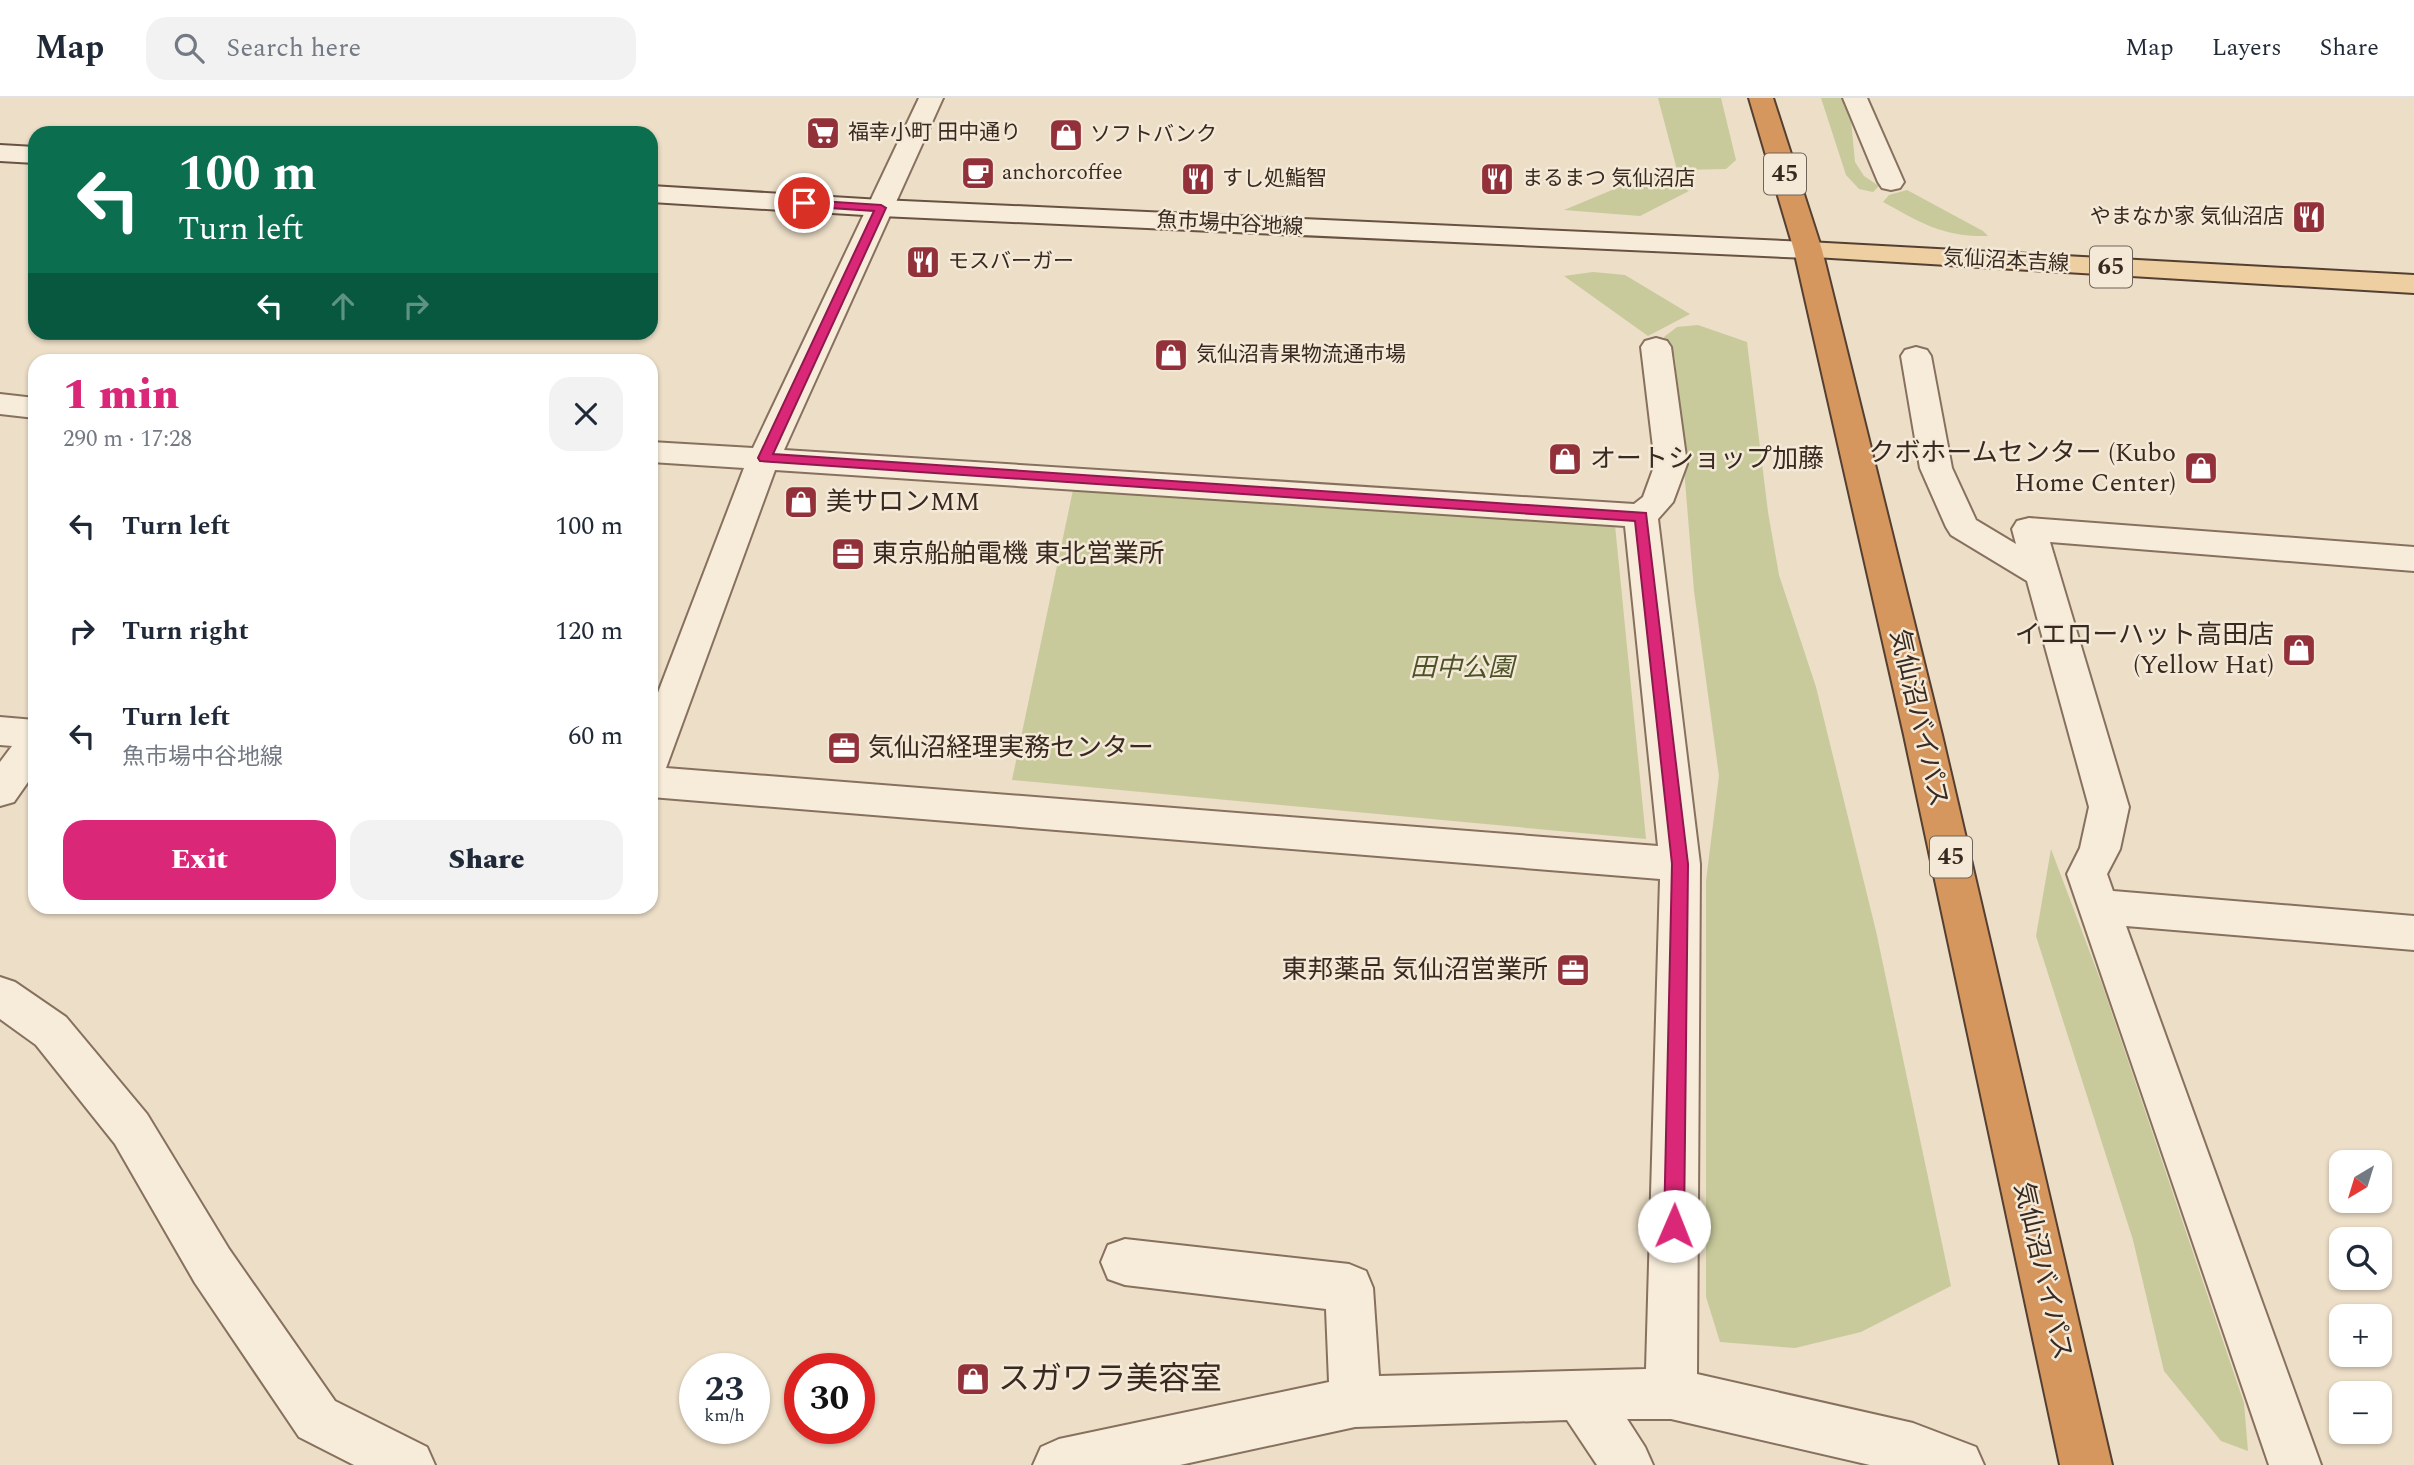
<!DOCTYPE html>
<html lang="en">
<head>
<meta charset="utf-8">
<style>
	body { margin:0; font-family:Spectral,"Noto Sans JP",serif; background:#f2f2f3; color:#1f2937; height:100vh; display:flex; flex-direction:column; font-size:26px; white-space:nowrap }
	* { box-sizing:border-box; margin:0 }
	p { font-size:23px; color:#747a83 }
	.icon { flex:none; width:38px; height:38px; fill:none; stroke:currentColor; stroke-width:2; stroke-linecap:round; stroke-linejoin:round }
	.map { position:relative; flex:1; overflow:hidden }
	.side { position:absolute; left:28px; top:256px; width:630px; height:560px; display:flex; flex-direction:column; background:#fff; border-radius:21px; box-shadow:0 2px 5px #0004 }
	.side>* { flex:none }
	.top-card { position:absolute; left:28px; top:28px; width:630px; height:214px; border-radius:21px; box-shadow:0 2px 5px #0004; background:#0b6e4f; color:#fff; overflow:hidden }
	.needle { width:46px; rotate:218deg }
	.tools { position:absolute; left:2329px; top:1052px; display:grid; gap:14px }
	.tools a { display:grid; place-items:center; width:63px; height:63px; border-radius:14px; background:#fff; box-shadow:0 2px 5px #0004; font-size:35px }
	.speed { position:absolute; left:679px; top:1255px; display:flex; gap:14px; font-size:35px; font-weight:700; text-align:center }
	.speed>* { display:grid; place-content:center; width:91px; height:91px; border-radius:50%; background:#fff; box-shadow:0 2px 5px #0004; line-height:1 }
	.speed small { font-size:18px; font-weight:400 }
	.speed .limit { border:10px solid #d22; background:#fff; color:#111 }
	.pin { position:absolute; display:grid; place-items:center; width:60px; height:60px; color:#fff; margin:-30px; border:4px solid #fff; border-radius:50%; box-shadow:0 2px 7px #0007 }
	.me { position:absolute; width:77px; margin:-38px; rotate:1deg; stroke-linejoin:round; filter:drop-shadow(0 0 5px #0008) }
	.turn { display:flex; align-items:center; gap:24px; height:147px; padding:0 35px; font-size:32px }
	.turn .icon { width:91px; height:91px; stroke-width:2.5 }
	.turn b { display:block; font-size:49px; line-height:60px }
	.lanes { display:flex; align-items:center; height:66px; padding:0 35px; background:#0003; justify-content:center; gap:35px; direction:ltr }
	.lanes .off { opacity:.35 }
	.round { display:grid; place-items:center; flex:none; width:74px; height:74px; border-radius:21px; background:#f2f2f3 }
	.head { display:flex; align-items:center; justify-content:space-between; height:119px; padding:0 35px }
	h1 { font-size:42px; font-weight:800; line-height:52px; color:#db2777 }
	.primary-button { display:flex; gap:14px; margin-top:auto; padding:14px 35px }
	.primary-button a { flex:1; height:80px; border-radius:21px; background:#db2777; color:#fff; font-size:28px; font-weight:800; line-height:80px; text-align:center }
	.primary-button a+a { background:#f2f2f3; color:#1f2937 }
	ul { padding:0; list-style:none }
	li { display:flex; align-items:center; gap:21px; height:105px; padding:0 35px }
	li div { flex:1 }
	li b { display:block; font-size:26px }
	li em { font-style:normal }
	header { display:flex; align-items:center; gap:42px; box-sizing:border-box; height:98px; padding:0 35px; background:#fff; border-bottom:2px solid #e0e1e3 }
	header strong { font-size:33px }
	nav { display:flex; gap:38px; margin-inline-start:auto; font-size:24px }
	.search { width:490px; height:63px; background:#f2f2f3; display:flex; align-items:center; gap:18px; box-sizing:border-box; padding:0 24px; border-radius:21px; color:#747a83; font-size:26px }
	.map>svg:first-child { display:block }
	.green { fill:#c8ca9c }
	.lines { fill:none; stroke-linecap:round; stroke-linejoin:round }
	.street-casing { stroke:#87705e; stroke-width:4 }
	.secondary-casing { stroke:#695241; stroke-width:4 }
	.primary-casing { stroke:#553f31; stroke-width:4 }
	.highway-casing { stroke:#553f31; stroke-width:4 }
	.street { fill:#f7ecda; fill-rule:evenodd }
	.secondary { fill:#f7ecda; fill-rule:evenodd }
	.primary { fill:#edcfa2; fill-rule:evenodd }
	.highway { fill:#d6975e; fill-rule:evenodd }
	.route { fill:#db2777; stroke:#8e194d; stroke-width:2 }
	.labels { text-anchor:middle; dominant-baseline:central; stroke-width:5; stroke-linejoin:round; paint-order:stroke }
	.far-poi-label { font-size:21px; fill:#382a20; stroke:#f4e9d7; text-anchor:start }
	.far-street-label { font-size:21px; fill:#382a20; stroke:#f4e9d7 }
	.shield { fill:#f4e9d7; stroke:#706357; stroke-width:2 }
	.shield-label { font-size:24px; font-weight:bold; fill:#382a20 }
	.poi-label { font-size:26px; fill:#382a20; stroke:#f4e9d7; text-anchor:start }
	.park-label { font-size:26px; font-style:italic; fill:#4c5328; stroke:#f4e9d7 }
	.street-label { font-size:26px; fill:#382a20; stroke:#f4e9d7 }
	.near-poi-label { font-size:32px; fill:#382a20; stroke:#f4e9d7; text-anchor:start }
</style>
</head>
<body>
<header>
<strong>Map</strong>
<div class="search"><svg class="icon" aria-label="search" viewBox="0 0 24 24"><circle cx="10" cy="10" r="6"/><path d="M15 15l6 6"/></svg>Search here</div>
<nav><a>Map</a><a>Layers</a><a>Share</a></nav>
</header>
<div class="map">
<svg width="2414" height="1367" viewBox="0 0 2414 1367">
	<rect width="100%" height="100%" fill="#ecdec7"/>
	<path class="green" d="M1658,0H1721L1736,62L1726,71L1677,72Z
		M1821,0H1844L1851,22L1855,64L1864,78L1879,88L1873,94L1859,91L1846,77Z
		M1653,75L1689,93L1640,118L1564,112Z
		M1907,92L1983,133L1988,138C1942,139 1922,125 1883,104L1889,97Z
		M1593,174L1625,177L1690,216L1648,238L1564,178Z
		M1698,227L1747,244L1768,414L1779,477L1816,589L1876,833L1951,1188L1861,1234L1795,1250L1720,1244L1706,1199V783L1719,678L1694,493L1675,260L1664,239L1677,229Z
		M1073,392L1615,427L1646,741L1012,682Z
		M2051,751L2103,889L2244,1305L2248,1353L2221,1343L2164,1273L2133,1142L2036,838Z"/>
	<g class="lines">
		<g class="street-casing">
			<path id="street" d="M919,0H943L784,352L1634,406L1643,399L1655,366L1641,249L1645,243L1656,240L1667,243L1671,249L1687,366L1673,404L1658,421L1700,766L1697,1276L1913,1325L1976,1349L1984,1367H1870L1671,1321H1627L1645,1349L1653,1367H1597L1567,1322L1355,1329L1180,1367H1033L1041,1349L1059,1341L1329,1284L1326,1211L1125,1187L1108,1181L1101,1164L1108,1147L1125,1141L1349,1166L1366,1173L1373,1190L1379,1278L1646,1271L1660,781L651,699V613L744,370L651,364V344L753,350ZM775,372L1625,428L1658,748L666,670Z
				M1843,0H1867L1904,84L1900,90L1891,92L1882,90L1878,84Z
				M1916,249L1927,252L1931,258L1952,370L1976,422L2016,446L2012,431L2017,423L2029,420L2414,449V473L2050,444L2129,709L2120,751L2107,776L2113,793L2414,818V852L2126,828L2321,1367H2269L2067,776L2080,750L2089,709L2027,483L1951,437L1946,429L1920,370L1901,258L1905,252Z
				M0,296L35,300V320L0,316Z
				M0,619L35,622V674L14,704L0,708V664L12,648L0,647Z
				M0,879L15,884L66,919L147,1016L229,1151L335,1303L427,1349L435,1367H354L299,1339L195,1185L115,1046L36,947L0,921Z"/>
		</g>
		<g class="secondary-casing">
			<path id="secondary" d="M0,47L35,49V65L0,63Z
				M651,88L881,102L1808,144L1818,146L1822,152L1818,158L1808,160L881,118L651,104Z"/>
		</g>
		<g class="primary-casing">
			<path id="primary" d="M1808,144L2414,177V195L1798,158L1794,152L1798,146Z"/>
		</g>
		<g class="highway-casing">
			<path id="highway" d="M1749,0H1773L1822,152L1942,637L2112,1367H2060L1904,637L1794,152Z"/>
		</g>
		<use href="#street" class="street"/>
		<use href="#secondary" class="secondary"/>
		<use href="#primary" class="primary"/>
		<use href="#highway" class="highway"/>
	</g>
	<path class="route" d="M804,102L881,107L886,110L773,356L1646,415L1688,766L1684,1128L1681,1135L1674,1138L1667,1135L1664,1128L1672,766L1635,423L760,363L758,360L874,113L800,108L799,105Z"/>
	<defs>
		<g id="supermarket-square" transform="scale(1.75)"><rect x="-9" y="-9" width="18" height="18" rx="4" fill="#93313a" stroke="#f4e9d7"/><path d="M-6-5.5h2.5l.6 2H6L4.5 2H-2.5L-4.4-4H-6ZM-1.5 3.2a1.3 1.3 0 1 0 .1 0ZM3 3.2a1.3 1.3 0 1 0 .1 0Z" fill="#fff"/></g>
		<g id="shop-square" transform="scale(1.75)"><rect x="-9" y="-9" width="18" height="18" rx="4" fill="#93313a" stroke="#f4e9d7"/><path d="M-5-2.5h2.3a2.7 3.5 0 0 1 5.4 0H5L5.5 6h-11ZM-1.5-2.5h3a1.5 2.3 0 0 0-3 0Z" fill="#fff"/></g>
		<g id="cafe-square" transform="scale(1.75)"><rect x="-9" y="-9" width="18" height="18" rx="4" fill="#93313a" stroke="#f4e9d7"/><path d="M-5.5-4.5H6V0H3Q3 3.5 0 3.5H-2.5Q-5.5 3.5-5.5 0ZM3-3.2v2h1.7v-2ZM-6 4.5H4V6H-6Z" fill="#fff"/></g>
		<g id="restaurant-square" transform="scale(1.75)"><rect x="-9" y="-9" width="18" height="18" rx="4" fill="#93313a" stroke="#f4e9d7"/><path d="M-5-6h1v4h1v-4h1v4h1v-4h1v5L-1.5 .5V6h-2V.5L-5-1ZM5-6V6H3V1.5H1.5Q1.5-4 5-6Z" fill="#fff"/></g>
		<g id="office-square" transform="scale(1.75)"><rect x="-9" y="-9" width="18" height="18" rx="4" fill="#93313a" stroke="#f4e9d7"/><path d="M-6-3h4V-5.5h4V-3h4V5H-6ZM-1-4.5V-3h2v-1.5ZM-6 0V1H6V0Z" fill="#fff"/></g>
	</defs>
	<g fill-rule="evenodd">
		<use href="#supermarket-square" x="823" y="35"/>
		<use href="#shop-square" x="1066" y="37"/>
		<use href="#cafe-square" x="978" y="75"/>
		<use href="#restaurant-square" x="1198" y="81"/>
		<use href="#restaurant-square" x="1497" y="81"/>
		<use href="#restaurant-square" x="2309" y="119"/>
		<use href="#restaurant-square" x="923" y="164"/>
		<use href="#shop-square" x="1171" y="257"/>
		<use href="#shop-square" x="1565" y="361"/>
		<use href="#shop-square" x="2201" y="370"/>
		<use href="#shop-square" x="801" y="404"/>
		<use href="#office-square" x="848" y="456"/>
		<use href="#shop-square" x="2299" y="552"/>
		<use href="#office-square" x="844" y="650"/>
		<use href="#office-square" x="1573" y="872"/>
		<use href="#shop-square" x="973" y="1281"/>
	</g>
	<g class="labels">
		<g class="far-poi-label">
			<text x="848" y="35">福幸小町 田中通り</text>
			<text x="1090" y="37">ソフトバンク</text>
			<text x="1002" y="75">anchorcoffee</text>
			<text x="1222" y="81">すし処鮨智</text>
			<text x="1522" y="81">まるまつ 気仙沼店</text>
			<text x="2284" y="119" text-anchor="end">やまなか家 気仙沼店</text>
			<text x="948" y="164">モスバーガー</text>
			<text x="1196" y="257">気仙沼青果物流通市場</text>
		</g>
		<g class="far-street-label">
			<text transform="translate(1230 126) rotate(3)">魚市場中谷地線</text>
			<text transform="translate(2006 163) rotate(3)">気仙沼本吉線</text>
		</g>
		<g class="shield">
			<rect x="1764" y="55.5" width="42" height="41" rx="5"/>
			<rect x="2090" y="148.5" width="42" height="41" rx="5"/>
			<rect x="1930" y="738.5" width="42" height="41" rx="5"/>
		</g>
		<g class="shield-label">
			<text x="1785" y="76">45</text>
			<text x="2111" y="169">65</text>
			<text x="1951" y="759">45</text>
		</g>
		<g class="poi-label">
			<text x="2176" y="355" text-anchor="end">クボホームセンター (Kubo<tspan x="2176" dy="30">Home Center)</tspan></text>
			<text x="1590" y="361">オートショップ加藤</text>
			<text x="826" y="404">美サロンMM</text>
			<text x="872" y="456">東京船舶電機 東北営業所</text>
			<text x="2274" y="537" text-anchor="end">イエローハット高田店<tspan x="2274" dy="30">(Yellow Hat)</tspan></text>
			<text x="868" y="650">気仙沼経理実務センター</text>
			<text x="1548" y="872" text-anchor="end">東邦薬品 気仙沼営業所</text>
		</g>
		<g class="park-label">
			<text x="1462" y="570">田中公園</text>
		</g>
		<g class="street-label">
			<text transform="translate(1919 620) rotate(77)">気仙沼バイパス</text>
			<text transform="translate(2043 1173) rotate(77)">気仙沼バイパス</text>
		</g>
		<g class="near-poi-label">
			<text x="998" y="1281">スガワラ美容室</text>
		</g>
	</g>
</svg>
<div class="tools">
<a><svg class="needle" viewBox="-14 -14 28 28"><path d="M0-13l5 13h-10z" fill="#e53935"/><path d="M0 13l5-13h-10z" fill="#747a83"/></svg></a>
<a><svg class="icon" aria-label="search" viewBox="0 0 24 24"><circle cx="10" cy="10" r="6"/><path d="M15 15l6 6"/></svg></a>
<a>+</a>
<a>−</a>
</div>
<div class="speed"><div>23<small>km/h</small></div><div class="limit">30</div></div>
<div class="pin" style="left:804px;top:105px;background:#d93025"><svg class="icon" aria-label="arrive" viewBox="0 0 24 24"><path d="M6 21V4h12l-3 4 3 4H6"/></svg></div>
<svg class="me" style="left:1674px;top:1128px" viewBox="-20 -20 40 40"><circle r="19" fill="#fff"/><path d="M0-13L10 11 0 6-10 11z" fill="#db2777"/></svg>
<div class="top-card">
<div class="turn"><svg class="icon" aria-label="left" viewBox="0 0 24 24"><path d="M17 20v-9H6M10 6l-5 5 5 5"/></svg><div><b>100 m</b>Turn left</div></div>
<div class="lanes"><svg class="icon" aria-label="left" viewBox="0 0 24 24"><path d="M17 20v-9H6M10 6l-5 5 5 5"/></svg><svg class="icon off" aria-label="ahead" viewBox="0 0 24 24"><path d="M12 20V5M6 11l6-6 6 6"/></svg><svg class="icon off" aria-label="right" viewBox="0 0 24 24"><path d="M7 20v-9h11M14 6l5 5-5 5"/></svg></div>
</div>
<section class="side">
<div class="head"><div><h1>1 min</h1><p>290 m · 17:28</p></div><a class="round"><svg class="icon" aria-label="close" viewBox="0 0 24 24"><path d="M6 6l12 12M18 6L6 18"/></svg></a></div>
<ul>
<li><svg class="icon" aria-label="left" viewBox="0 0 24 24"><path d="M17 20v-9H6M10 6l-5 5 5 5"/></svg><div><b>Turn left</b></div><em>100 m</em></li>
<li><svg class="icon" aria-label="right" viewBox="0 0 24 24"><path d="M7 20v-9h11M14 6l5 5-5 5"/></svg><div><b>Turn right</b></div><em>120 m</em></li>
<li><svg class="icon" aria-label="left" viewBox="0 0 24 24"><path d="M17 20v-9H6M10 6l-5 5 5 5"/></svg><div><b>Turn left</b><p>魚市場中谷地線</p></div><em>60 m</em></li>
</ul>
<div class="primary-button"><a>Exit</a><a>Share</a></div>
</section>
</div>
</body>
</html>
